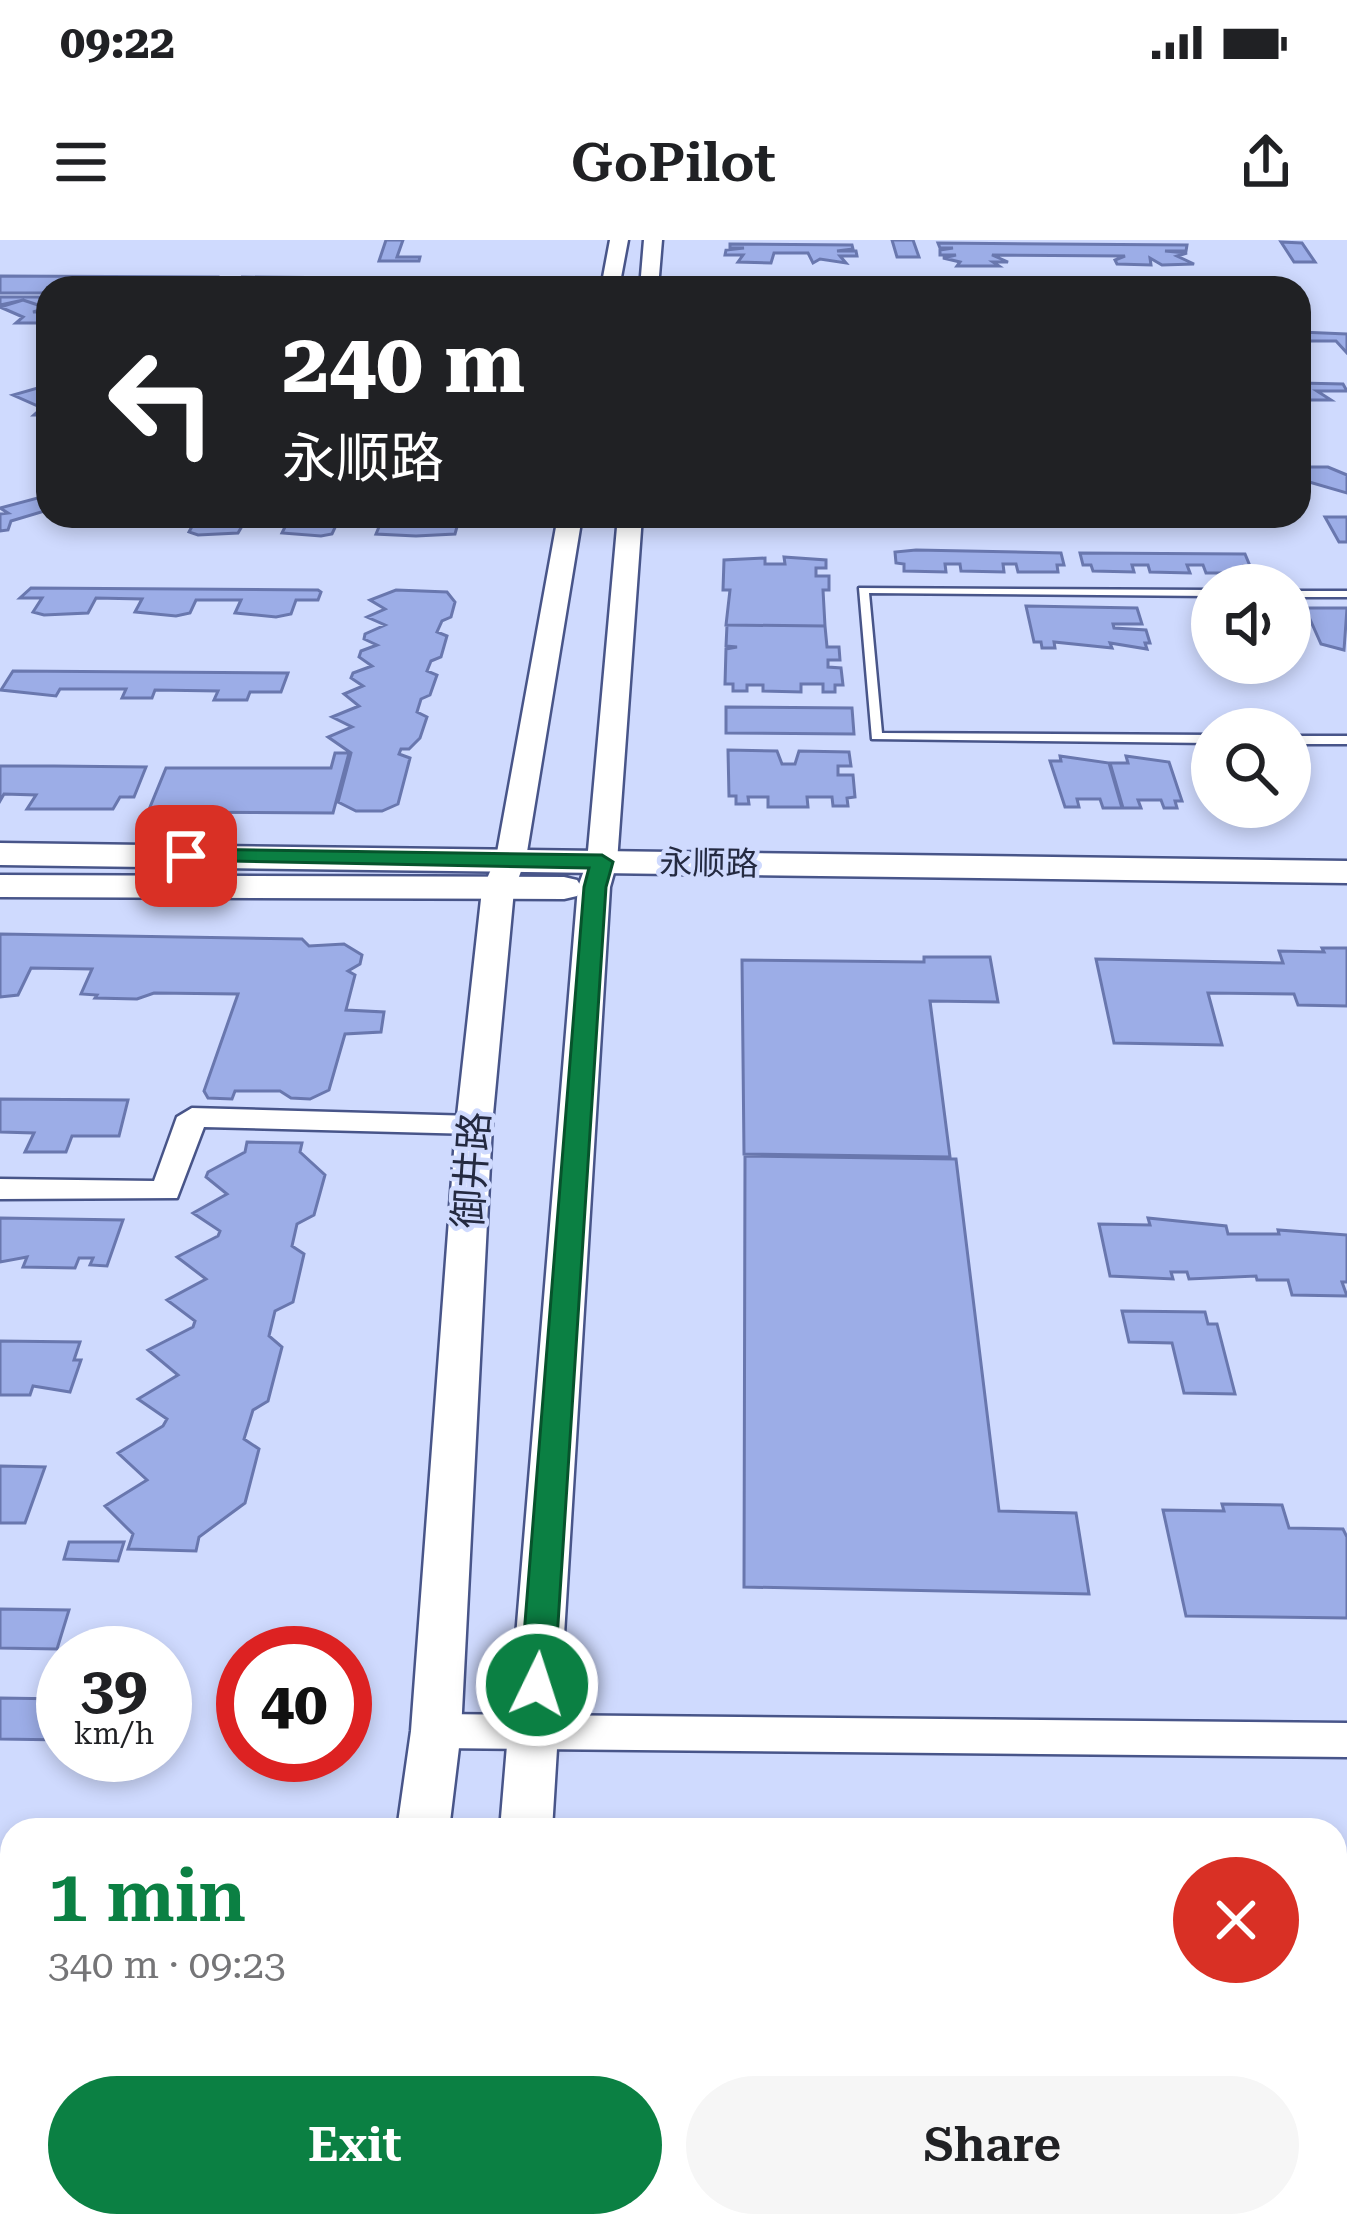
<!DOCTYPE html>
<html lang="en">
<head>
<meta charset="utf-8">
<style>
	body { margin:0; font-family:"Roboto Serif","Noto Sans SC",serif; background:#f6f6f6; color:#202124; height:100vh; display:flex; flex-direction:column; font-size:45px; white-space:nowrap }
	* { box-sizing:border-box; margin:0 }
	p { font-size:39px; color:#757577 }
	.icon { flex:none; width:66px; height:66px; fill:none; stroke:currentColor; stroke-width:2; stroke-linecap:round; stroke-linejoin:round }
	.map { position:relative; flex:1; overflow:hidden }
	.sheet { position:absolute; left:0px; top:1578px; width:1347px; height:420px; display:flex; flex-direction:column; background:#fff; border-radius:36px 36px 0 0; box-shadow:0 6px 18px #0003 }
	.sheet>* { flex:none }
	.hud { position:absolute; left:36px; top:36px; width:1275px; height:252px; border-radius:36px; box-shadow:0 6px 18px #0003; background:#202124; color:#fff; overflow:hidden }
	.fabs { position:absolute; left:1191px; top:324px; display:grid; gap:24px }
	.fabs a { display:grid; place-items:center; width:120px; height:120px; border-radius:50%; background:#fff; box-shadow:0 6px 18px #0003; font-size:60px }
	.speed { position:absolute; left:36px; top:1386px; display:flex; gap:24px; font-size:60px; font-weight:700; text-align:center }
	.speed>* { display:grid; place-content:center; width:156px; height:156px; border-radius:50%; background:#fff; box-shadow:0 6px 18px #0003; line-height:1 }
	.speed small { font-size:30px; font-weight:400 }
	.speed .limit { border:18px solid #d22; background:#fff; color:#111 }
	.pin { position:absolute; display:grid; place-items:center; width:102px; height:102px; color:#fff; margin:-51px; border-radius:24px; box-shadow:0 6px 18px #0006 }
	.me { position:absolute; width:132px; margin:-66px; rotate:4deg; stroke-linejoin:round; filter:drop-shadow(0 0 9px #0008) }
	.turn { display:flex; align-items:center; gap:42px; height:252px; padding:0 48px; font-size:54px }
	.turn .icon { width:156px; height:156px; stroke-width:2.5 }
	.turn b { display:block; font-size:84px; line-height:102px }
	.round { display:grid; place-items:center; flex:none; width:126px; height:126px; border-radius:63px; background:#f6f6f6 }
	.headline { display:flex; align-items:center; justify-content:space-between; height:204px; padding:0 48px }
	h1 { font-size:72px; font-weight:600; line-height:90px; color:#0b8043 }
	.action { display:flex; gap:24px; margin-top:auto; padding:24px 48px }
	.action a { flex:1; height:138px; border-radius:72px; background:#0b8043; color:#fff; font-size:48px; font-weight:600; line-height:138px; text-align:center }
	.action a+a { background:#f6f6f6; color:#202124 }
	.status { display:flex; justify-content:space-between; align-items:center; height:84px; padding:0 60px; background:#fff; direction:ltr }
	.status svg { height:33px; fill:currentColor }
	header { display:flex; justify-content:space-between; align-items:center; height:156px; padding:0 48px; background:#fff; font-size:54px; font-weight:600 }
	.map>svg:first-child { display:block }
	.building { fill:#9cade7; stroke:#6977ae; stroke-width:3 }
	.lines { fill:none; stroke-linecap:round; stroke-linejoin:round }
	.service-casing { stroke:#485589; stroke-width:5 }
	.minor-casing { stroke:#485589; stroke-width:5 }
	.tertiary-casing { stroke:#485589; stroke-width:5 }
	.secondary-casing { stroke:#485589; stroke-width:5 }
	.service { fill:#fff; fill-rule:evenodd }
	.minor { fill:#fff; fill-rule:evenodd }
	.tertiary { fill:#fff; fill-rule:evenodd }
	.secondary { fill:#fff; fill-rule:evenodd }
	.route { fill:#0b8043; stroke:#07532c; stroke-width:3 }
	.labels { text-anchor:middle; dominant-baseline:central; stroke-width:9; stroke-linejoin:round; paint-order:stroke }
	.far-street-label { font-size:33px; fill:#242a41; stroke:#cfdafe }
	.street-label { font-size:39px; fill:#242a41; stroke:#cfdafe }
</style>
</head>
<body>
<div class="status"><b>09:22</b><svg viewBox="0 0 49 12"><path d="M0 12V9h3v3zM5 12V6h3v6zM10 12V3h3v9zM15 12V0h3v12zM26 1h20v11H26zM47 4h2v5h-2z"/></svg></div>
<header><svg class="icon" aria-label="menu" viewBox="0 0 24 24"><path d="M4 6h16M4 12h16M4 18h16"/></svg>GoPilot<svg class="icon" aria-label="share" viewBox="0 0 24 24"><path d="M12 15V3M7 8l5-5 5 5M5 13v7h14v-7"/></svg></header>
<div class="map">
<svg width="1347" height="1998" viewBox="0 0 1347 1998">
	<rect width="100%" height="100%" fill="#cfdafe"/>
	<path class="building" d="M386,0H403L397,17H420L419,21H379Z
		M892,0H913L919,17H897Z
		M1281,2L1302,3L1315,22H1294Z
		M938,3L1187,5L1186,11H1165L1187,13L1177,16L1194,24L1162,25L1150,18L1151,25L1117,24L1115,20L1125,16L992,15L1008,22H993L999,26H957L960,22L943,18L956,15H940V10L953,8H940Z
		M730,4L852,5L853,9L837,11H856L857,16H840L846,23L820,19L813,23L808,13H774L771,23L738,22L743,15H725L726,10L744,8H730Z
		M0,36L217,37L210,48H48V53H0Z
		M242,37L465,39L463,47L445,48H236Z
		M466,39H523L520,48H463Z
		M0,57H48V72H35L47,68L23,60L0,65Z
		M23,60L47,68L33,72H48V83H16L23,77L0,67Z
		M1300,92L1347,94V113L1336,101H1299Z
		M1299,143L1343,144L1347,151H1317L1331,160H1299Z
		M41,147L48,150V175H34L42,168L13,155Z
		M1299,227H1328L1347,235V253L1299,239Z
		M45,256L48,270L11,281L8,290L0,291V274L8,273L0,268Z
		M176,276H358L355,282L338,281L332,294L321,296L282,293L288,281H245L238,293L198,295L189,292L195,281L173,280Z
		M360,276H460L455,294L416,296L376,294L381,282H358Z
		M703,276H930V278H924L925,285H886L885,278L870,277L871,283H831L830,276H817L818,283H778L777,276H761L762,283H703Z
		M967,276H1126L1128,279H1122L1125,286H1085L1083,280H1069L1071,286H1032L1030,279H1017L1018,286H978L977,279Z
		M1325,277H1347V302H1339Z
		M916,310L1061,313L1064,325H1057L1058,332H1018L1016,324H1003L1004,332L961,331L960,324H945L946,332L904,331V324L896,323L895,312Z
		M1080,313L1245,314L1250,326H1244L1247,333H1206L1203,325H1187L1190,333L1150,332L1148,325H1132L1134,332L1093,331L1091,325H1083Z
		M784,317L826,320V328H816V336H829V350H823L825,386L726,385L730,350H723L724,320L765,318V324H785Z
		M31,348L318,350L321,352L318,360H296L291,374L276,377L235,373L241,360H196L190,373L176,376L135,372L142,359L96,358L88,373L44,375L33,372L42,358H20Z
		M396,350L447,352L455,362L451,377L442,381L437,392L447,396L441,417L431,421L427,431L437,435L430,455L421,459L417,472L427,477L420,498L409,509H401L399,514L410,518L398,564L382,571H356L338,562L351,513L328,497L352,487L332,477L359,466L344,454L363,446L351,438L353,433L372,426L359,417L361,411L377,405L364,399L365,394L385,385L367,377L385,369L370,360Z
		M1026,366L1137,368L1142,384H1113L1114,388L1146,390L1150,403H1145L1147,409L1110,403L1112,408L1054,402L1055,408H1042L1041,402H1034Z
		M1305,368H1347L1344,410L1321,404Z
		M727,385L825,386L827,407H839L840,420H828V427L841,428L843,445H835V452H823V444H801V452L763,451V445H747V451H733V444H725L726,409L737,407L726,406Z
		M13,431L288,433L281,452H250L247,460H214L218,451L155,450L152,458H122L126,449H60L56,456L1,450Z
		M726,467L852,468L854,494L726,493Z
		M728,510L777,511L782,524H795L799,511L849,512L851,526H838V535H853L855,557L847,558L848,566H833L832,557H807L808,567H768V557H748L749,564H736V556H729Z
		M335,513H349L333,573L148,572L166,528H331Z
		M1060,516L1109,523L1122,568H1103L1100,559H1077L1079,567H1065L1050,521H1061Z
		M1126,516L1169,522L1182,561H1175L1177,568H1164L1161,560H1138L1141,568H1123L1110,523H1128Z
		M0,526H54L146,527L134,557H120L113,569H27L36,555L4,554L0,561Z
		M0,694L302,699L309,706L344,704L362,715L360,724L348,731L355,735L346,770L384,772L381,792L345,794L329,850L310,859L291,858L280,851H235L232,859L208,858L204,851L238,754L154,753L137,759L95,758L97,755L81,754L92,729L31,728L18,755L0,757Z
		M1322,708H1347V766L1298,765L1294,754L1208,753L1222,805L1114,803L1096,719L1283,723L1279,711L1324,712Z
		M924,717H990L998,762L930,761L950,917L744,914L742,720L924,722Z
		M0,859L128,860L119,896H72L66,912H25L34,893L0,892Z
		M247,902L302,903L300,912L325,935L314,975L297,984L292,1006L304,1014L293,1062L275,1071L269,1096L282,1107L268,1161L253,1170L244,1199L259,1209L245,1263L199,1297L196,1311L128,1309L133,1294L105,1266L147,1240L118,1213L163,1186L167,1179L138,1159L178,1135L148,1110L193,1087L195,1081L167,1060L206,1039L177,1017L218,996L220,991L193,973L227,954L206,937L208,932L245,912Z
		M745,916L956,919L999,1271L1076,1273L1089,1354L744,1347Z
		M0,978L123,980L107,1026L90,1025L93,1018H79L75,1028L23,1027L27,1017L0,1022Z
		M1148,978L1226,986L1228,994H1279L1278,990L1347,995V1042H1342L1347,1056L1292,1055L1288,1040H1257L1256,1036L1189,1039L1187,1032H1171L1173,1039L1110,1036L1099,984L1150,985Z
		M1122,1071L1205,1072L1208,1084H1217L1235,1154L1184,1153L1172,1103L1129,1102Z
		M0,1101L80,1102L74,1120H81L70,1152L33,1146L30,1155H0Z
		M0,1226L45,1227L25,1283H0Z
		M1222,1264L1282,1265L1289,1288L1343,1289L1347,1297V1378L1186,1376L1163,1270L1224,1271Z
		M69,1302H124L118,1321L64,1319Z
		M0,1369L69,1370L57,1409L0,1408Z
		M0,1458L63,1459V1500L0,1499Z
		M3,1617H12V1746L0,1745Z
		M1335,1638H1347V1998H956L955,1986H1335Z
		M687,1986H815V1998H687Z"/>
	<g class="lines">
		<g class="service-casing">
			<path id="service" d="M859,348L1212,350V356L869,353L882,493L1212,495V503L872,499Z
				M1290,351H1347V357H1290Z
				M1290,496H1347V504H1290Z"/>
		</g>
		<g class="minor-casing">
			<path id="minor" d="M192,868L474,876L489,885L474,894L204,887L177,958L0,959V939L154,941L177,877Z
				M436,1474L1347,1483V1517L436,1508L421,1503L415,1491L421,1479Z"/>
		</g>
		<g class="tertiary-casing">
			<path id="tertiary" d="M610,0H628L619,48H601Z
				M644,0H662L658,48H640Z
				M558,276H582L526,618L514,650L492,885L461,1491L449,1590H397L411,1491L456,885L482,650L496,618Z
				M618,276H642L617,622L610,647L552,1590H500L578,647L587,622Z
				M340,1986H400L398,1998H338Z
				M463,1986H523L522,1998H462Z"/>
		</g>
		<g class="secondary-casing">
			<path id="secondary" d="M0,603L1347,621V643L0,625Z
				M0,635L564,637L577,640L582,648L577,656L564,659L0,657Z"/>
		</g>
		<use href="#service" class="service"/>
		<use href="#minor" class="minor"/>
		<use href="#tertiary" class="tertiary"/>
		<use href="#secondary" class="secondary"/>
	</g>
	<path class="route" d="M186,609L602,615L613,622L606,647L554,1445L549,1455L537,1459L525,1455L520,1445L584,647L589,628L178,620V611Z"/>
	<g class="labels">
		<g class="far-street-label">
			<text transform="translate(709 623) rotate(1)">永顺路</text>
		</g>
		<g class="street-label">
			<text transform="translate(472 930) rotate(-86)">御井路</text>
		</g>
	</g>
</svg>
<div class="fabs">
<a><svg class="icon" aria-label="sound" viewBox="0 0 24 24"><path d="M4 9h4l5-4v14l-5-4H4zM17 9q2 3 0 6"/></svg></a>
<a><svg class="icon" aria-label="search" viewBox="0 0 24 24"><circle cx="10" cy="10" r="6"/><path d="M15 15l6 6"/></svg></a>
</div>
<div class="speed"><div>39<small>km/h</small></div><div class="limit">40</div></div>
<div class="pin" style="left:186px;top:616px;background:#d93025"><svg class="icon" aria-label="arrive" viewBox="0 0 24 24"><path d="M6 21V4h12l-3 4 3 4H6"/></svg></div>
<svg class="me" style="left:537px;top:1445px" viewBox="-20 -20 40 40"><circle r="17" fill="#0b8043" stroke="#fff" stroke-width="3"/><path d="M0-11L8 9 0 5-8 9z" fill="#fff"/></svg>
<div class="hud">
<div class="turn"><svg class="icon" aria-label="left" viewBox="0 0 24 24"><path d="M17 20v-9H6M10 6l-5 5 5 5"/></svg><div><b>240 m</b>永顺路</div></div>
</div>
<section class="sheet">
<div class="headline"><div><h1>1 min</h1><p>340 m · 09:23</p></div><a class="round" style="background:#d93025;color:#fff"><svg class="icon" aria-label="close" viewBox="0 0 24 24"><path d="M6 6l12 12M18 6L6 18"/></svg></a></div>
<div class="action"><a>Exit</a><a>Share</a></div>
</section>
</div>
</body>
</html>
